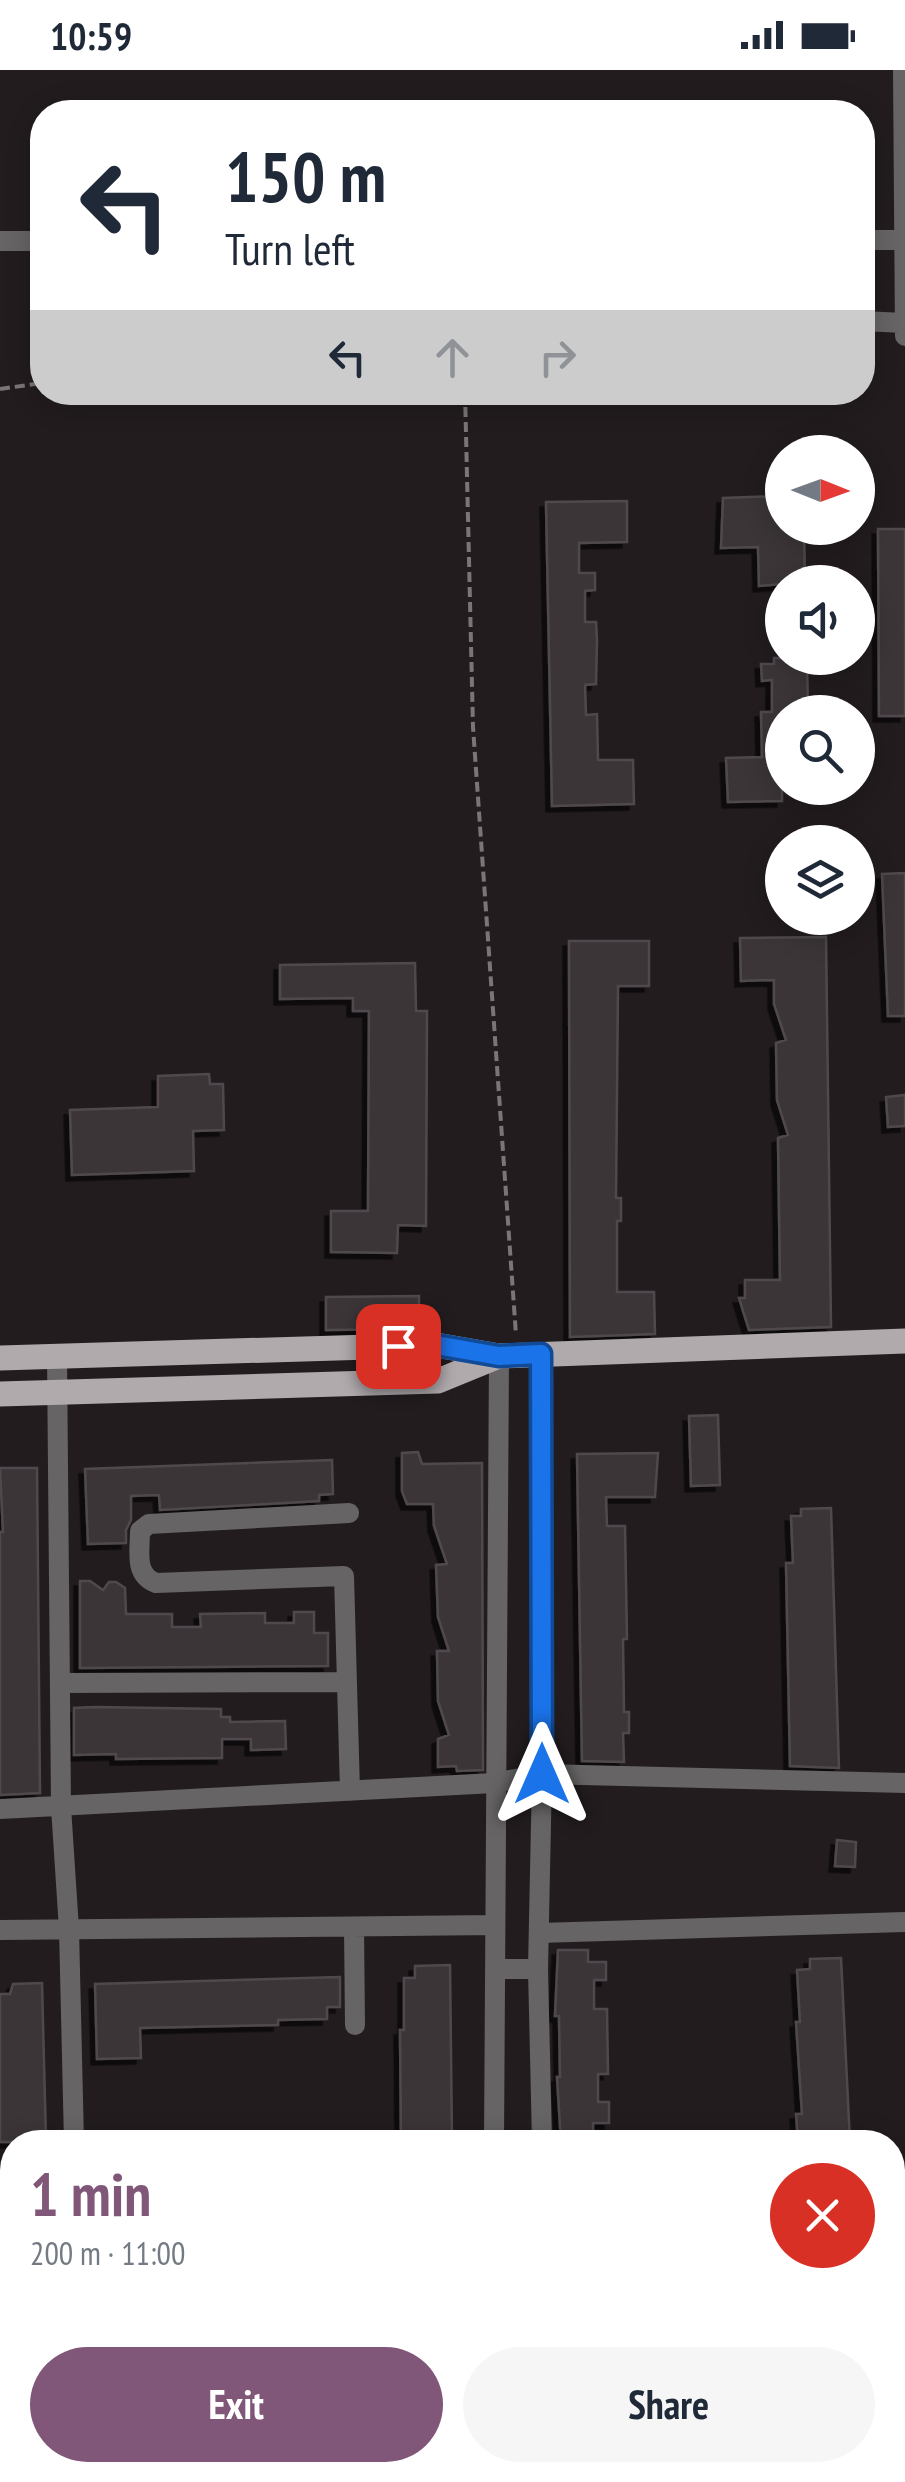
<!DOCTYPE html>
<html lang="en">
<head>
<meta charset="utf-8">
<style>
	body { margin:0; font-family:"PT Sans Narrow",sans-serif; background:#f6f6f7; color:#1f2937; height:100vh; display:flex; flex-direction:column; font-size:38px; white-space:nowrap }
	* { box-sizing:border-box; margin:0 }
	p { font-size:32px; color:#747a83 }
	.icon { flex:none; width:55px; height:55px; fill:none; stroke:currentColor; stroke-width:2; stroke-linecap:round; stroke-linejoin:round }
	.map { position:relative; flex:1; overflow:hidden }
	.drawer { position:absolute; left:0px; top:2060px; width:905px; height:352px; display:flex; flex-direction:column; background:#fff; border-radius:40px 40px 0 0; box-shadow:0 5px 25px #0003 }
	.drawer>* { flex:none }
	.guide { position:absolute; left:30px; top:30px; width:845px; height:305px; border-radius:40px; box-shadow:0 5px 25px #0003; background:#fff; color:#1f2937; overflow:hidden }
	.needle { width:65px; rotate:91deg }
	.controls { position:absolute; left:765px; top:365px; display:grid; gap:20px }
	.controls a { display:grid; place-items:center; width:110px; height:110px; border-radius:50%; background:#fff; box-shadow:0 5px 25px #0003; font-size:50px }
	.pin { position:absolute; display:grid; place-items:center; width:85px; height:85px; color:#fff; margin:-42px; border-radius:20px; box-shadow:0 5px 15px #0006 }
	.me { position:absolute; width:110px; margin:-55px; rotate:0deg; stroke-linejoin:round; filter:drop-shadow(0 0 8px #0008) }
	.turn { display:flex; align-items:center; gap:35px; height:210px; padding:0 30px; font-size:45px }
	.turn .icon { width:130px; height:130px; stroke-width:2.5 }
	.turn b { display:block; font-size:70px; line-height:85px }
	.lanes { display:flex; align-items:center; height:95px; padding:0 30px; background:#0003; justify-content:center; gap:50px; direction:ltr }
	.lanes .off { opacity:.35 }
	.round { display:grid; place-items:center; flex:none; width:105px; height:105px; border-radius:52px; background:#f6f6f7 }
	.headline { display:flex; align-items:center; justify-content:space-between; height:170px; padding:0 30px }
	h1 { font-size:60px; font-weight:700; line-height:75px; color:#815779 }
	.action { display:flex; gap:20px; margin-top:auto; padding:20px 30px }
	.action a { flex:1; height:115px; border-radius:60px; background:#815779; color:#fff; font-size:40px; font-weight:700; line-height:115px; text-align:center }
	.action a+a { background:#f6f6f7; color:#1f2937 }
	.status { display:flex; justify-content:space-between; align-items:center; height:70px; padding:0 50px; background:#fff; direction:ltr }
	.status svg { height:28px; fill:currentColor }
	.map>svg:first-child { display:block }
	.building { fill:#3a3437; stroke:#504a4d; stroke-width:2.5; filter:url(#shadow) }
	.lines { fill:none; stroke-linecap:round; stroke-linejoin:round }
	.path { stroke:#7a7577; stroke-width:4; stroke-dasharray:10 5; stroke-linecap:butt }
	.minor { stroke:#666465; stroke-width:20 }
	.major { stroke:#b0aaad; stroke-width:25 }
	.route-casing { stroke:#114b97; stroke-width:25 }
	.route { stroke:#1a73e8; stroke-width:18 }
</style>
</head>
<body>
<div class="status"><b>10:59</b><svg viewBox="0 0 49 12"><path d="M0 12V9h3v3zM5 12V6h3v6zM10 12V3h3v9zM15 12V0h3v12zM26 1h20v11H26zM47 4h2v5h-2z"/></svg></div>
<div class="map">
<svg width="905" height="2412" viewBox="0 0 905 2412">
	<defs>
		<filter id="shadow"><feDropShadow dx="-5.5" dy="5.5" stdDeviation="0" flood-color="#0009"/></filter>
	</defs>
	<rect width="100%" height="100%" fill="#221c1f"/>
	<path class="building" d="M782,426V458H804L805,512L759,516L758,477L721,478L723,428Z
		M627,431V472L579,473V503H595V520L585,521V552H596L597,570L596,614L585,615L586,645L597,644L598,690H633L634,734L552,736L546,432Z
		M878,459H905V646H879Z
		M774,588H807L808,642H782V731L728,732L726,688L762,687L761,642H772V610L762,611L761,594H774Z
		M905,803V946H888L882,804Z
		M826,867L831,1257L749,1260L739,1228H745V1210H780L778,1068L788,1065L777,1030L776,973L786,970L774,934V910L741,911L740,868Z
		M569,871H649V916H618L616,1128H621V1151H617V1222H654L655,1264L570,1267Z
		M415,893L416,941H427L426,1156L398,1155L397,1183L331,1182V1141H368L369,941H353V928L280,929V895Z
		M209,1004L210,1014H223L224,1060L193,1061L194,1101L72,1105L70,1040L158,1037V1006Z
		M905,1025V1056L888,1057L886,1027Z
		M419,1226V1259L326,1260V1227Z
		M718,1345L720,1415L691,1416L689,1346Z
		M418,1382L422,1394L482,1393L483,1700L457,1701L456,1696L438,1697V1669L449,1665L438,1631L437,1581H449L438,1547L436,1495L447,1494L434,1456L433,1434H407L402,1421V1383Z
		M658,1383L655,1427H606L607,1456H625L627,1569H623L624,1642H629V1663H623L624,1692L582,1691L577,1384Z
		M332,1390L333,1424L319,1425V1431L160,1440L159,1425L131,1426V1450L126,1460V1473L88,1474L85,1399Z
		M0,1398H37L40,1723L0,1725V1462H3Z
		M831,1438L839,1698L790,1696L786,1493H793L791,1446H801V1439Z
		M80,1511H90L103,1520L109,1512H116L125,1518L126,1544H172V1557H201L200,1544L265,1543V1553H294V1542H314V1563H328V1596L80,1598Z
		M95,1637L221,1639V1647H230V1652L285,1651L286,1679L251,1680V1669H222V1688L116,1689V1684L74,1685V1638Z
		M837,1770L856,1772L855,1797L835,1796Z
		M558,1880H588V1892H606V1910H594V1939H607L608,2004H598V2032H609V2053H593V2066H588V2072H561L557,2007H560L559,1946H555Z
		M841,1888L850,2072H798L796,2044H802L796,1952H800L797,1900L810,1899V1889Z
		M450,1895L452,2072H401L400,1960H404V1908H415V1896Z
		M340,1907V1937H327V1949L278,1950V1955L140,1958L141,1988L97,1989L95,1914Z
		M42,1913L46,2072H0V1924H10L13,1914Z"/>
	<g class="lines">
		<path class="path" d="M0,319L42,313
			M465,322L473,657L516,1265"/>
		<path class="minor" d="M903,0L905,266
			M862,170H905
			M0,171H42
			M862,251L905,253
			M541,1284L542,1704L538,1899L542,2072
			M57,1285L61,1737L69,1859L74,2072
			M349,1443L149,1454L140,1461C140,1482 134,1505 156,1513L344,1506L350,1721
			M60,1613L347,1612
			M0,1739L494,1713L542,1704L905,1713
			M354,1857L355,1955
			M0,1860L495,1855
			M539,1863L905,1852
			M495,1899H538
			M494,2072L499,1286
			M892,2151H905
			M0,2165H12
			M0,2191L12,2190
			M892,2244L905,2245
			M83,2400L84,2412
			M852,2400L855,2412
			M516,2412V2400"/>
		<path class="major" d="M0,1288L436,1275L499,1286L905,1271
			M0,1324L438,1311L499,1286"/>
	</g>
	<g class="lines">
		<g class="route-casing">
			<path id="route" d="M398,1276L436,1275L499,1286L541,1284L542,1704"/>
		</g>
		<use href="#route" class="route"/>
	</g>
</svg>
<div class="controls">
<a><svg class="needle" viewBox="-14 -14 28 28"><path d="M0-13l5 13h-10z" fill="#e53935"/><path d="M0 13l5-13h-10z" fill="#747a83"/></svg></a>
<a><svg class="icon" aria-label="sound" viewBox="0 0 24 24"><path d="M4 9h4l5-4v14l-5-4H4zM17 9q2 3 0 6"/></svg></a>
<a><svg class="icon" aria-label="search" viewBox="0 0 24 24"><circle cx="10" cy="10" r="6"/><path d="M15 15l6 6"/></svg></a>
<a><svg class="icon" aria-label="layers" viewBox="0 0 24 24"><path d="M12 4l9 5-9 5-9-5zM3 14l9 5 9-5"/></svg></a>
</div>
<div class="pin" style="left:398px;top:1276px;background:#d93025"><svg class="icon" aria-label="arrive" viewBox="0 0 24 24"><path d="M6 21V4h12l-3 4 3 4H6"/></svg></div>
<svg class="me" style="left:542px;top:1704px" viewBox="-20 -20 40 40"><path d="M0-17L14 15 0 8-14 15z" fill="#1a73e8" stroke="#fff" stroke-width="4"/></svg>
<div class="guide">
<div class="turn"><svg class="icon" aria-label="left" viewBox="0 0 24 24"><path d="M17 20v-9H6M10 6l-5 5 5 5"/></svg><div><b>150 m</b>Turn left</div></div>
<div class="lanes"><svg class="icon" aria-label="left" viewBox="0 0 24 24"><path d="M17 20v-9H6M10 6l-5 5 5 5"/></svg><svg class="icon off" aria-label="ahead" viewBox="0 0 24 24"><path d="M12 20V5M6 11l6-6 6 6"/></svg><svg class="icon off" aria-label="right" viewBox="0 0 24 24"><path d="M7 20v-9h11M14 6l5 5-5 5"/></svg></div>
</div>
<section class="drawer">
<div class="headline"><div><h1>1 min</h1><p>200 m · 11:00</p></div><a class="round" style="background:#d93025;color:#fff"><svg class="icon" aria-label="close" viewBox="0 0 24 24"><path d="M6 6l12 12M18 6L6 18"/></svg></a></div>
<div class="action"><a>Exit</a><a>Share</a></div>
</section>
</div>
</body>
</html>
